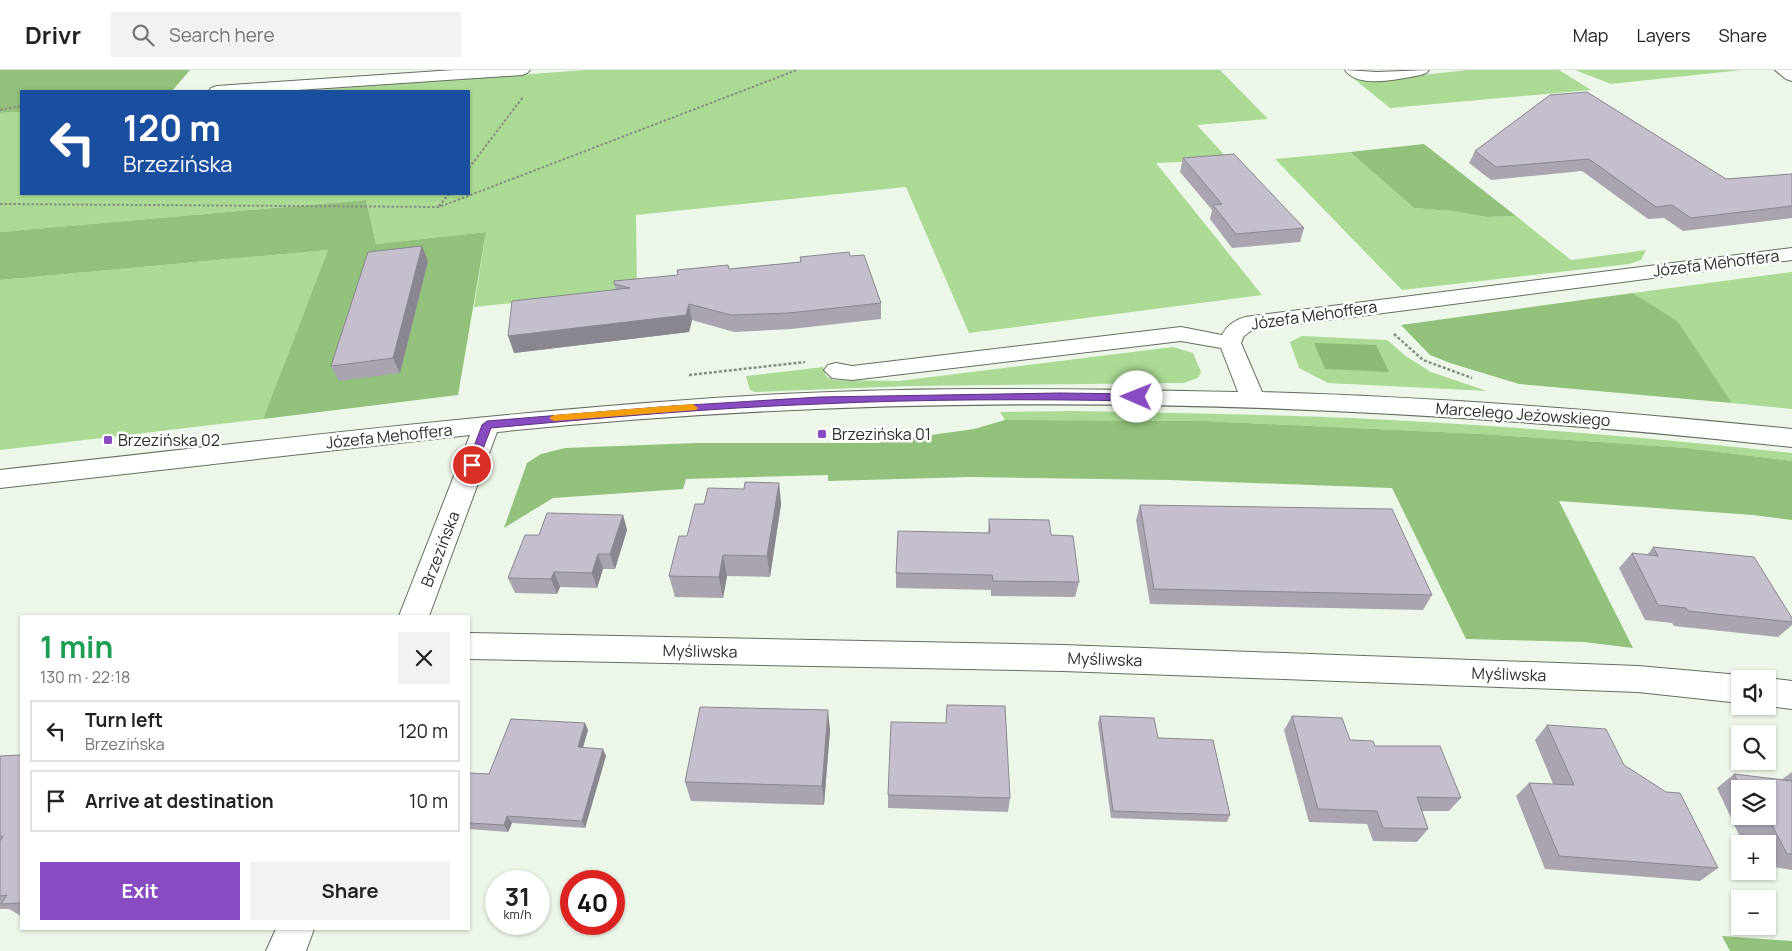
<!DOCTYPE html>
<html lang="en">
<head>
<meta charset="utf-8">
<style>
	body { margin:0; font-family:Manrope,sans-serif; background:#f2f2f2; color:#222; height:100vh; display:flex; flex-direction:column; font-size:19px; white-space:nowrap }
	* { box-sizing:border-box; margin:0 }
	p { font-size:16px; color:#767676 }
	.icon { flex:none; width:28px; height:28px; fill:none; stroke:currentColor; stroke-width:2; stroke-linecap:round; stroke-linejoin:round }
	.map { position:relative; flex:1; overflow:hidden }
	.details { position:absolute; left:20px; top:545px; width:450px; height:315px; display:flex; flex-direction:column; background:#fff; border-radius:0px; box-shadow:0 1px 4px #0004 }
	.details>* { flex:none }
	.guide { position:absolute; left:20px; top:20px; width:450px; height:105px; border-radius:0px; box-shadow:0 1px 4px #0004; background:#1a4fa0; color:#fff; overflow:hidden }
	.controls { position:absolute; left:1731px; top:600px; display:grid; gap:10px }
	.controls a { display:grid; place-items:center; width:45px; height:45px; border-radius:0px; background:#fff; box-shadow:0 1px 4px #0004; font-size:25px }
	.speed { position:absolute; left:485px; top:800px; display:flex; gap:10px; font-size:25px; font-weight:700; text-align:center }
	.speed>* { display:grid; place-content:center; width:65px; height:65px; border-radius:50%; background:#fff; box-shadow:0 1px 4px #0004; line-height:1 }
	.speed small { font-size:12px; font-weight:400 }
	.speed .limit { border:8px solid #d22; background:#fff; color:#111 }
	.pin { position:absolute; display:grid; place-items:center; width:42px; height:42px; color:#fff; margin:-21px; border:2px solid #fff; border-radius:50%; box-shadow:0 1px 5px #0007 }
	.me { position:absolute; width:55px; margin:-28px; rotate:271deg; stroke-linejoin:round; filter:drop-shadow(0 0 4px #0008) }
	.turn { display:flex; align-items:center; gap:18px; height:105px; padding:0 20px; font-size:22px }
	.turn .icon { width:65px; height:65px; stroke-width:2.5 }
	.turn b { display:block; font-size:35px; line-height:42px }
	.round { display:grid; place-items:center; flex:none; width:52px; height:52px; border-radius:0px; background:#f2f2f2 }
	.head { display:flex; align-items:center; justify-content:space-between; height:85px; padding:0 20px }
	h1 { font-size:30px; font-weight:700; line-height:38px; color:#1e9e55 }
	.action { display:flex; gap:10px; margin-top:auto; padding:10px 20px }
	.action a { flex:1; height:58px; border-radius:0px; background:#884bc1; color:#fff; font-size:20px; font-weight:700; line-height:58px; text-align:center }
	.action a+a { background:#f2f2f2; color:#222 }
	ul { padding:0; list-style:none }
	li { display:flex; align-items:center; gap:15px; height:62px; margin:0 10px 8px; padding:0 10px; border:2px solid #e0e0e0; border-radius:0px }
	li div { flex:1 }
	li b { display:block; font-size:19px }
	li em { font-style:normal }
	header { display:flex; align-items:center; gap:30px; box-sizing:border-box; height:70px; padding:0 25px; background:#fff; border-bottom:1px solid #e0e0e0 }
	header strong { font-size:24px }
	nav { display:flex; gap:28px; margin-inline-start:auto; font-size:18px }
	.search { width:350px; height:45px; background:#f2f2f2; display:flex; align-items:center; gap:12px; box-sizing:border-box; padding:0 18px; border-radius:0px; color:#767676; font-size:19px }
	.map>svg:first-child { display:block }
	.green { fill:#aada93 }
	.forest { fill:#91c17a }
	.water { fill:#8bbb74 }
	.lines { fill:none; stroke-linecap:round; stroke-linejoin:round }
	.minor-casing { stroke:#656d61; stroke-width:2 }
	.path-far1 { stroke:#878d84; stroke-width:2; stroke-dasharray:2.5 2; stroke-linecap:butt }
	.path { stroke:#878d84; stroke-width:2.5; stroke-dasharray:3 2; stroke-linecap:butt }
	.minor { fill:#fff; fill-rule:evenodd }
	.wall { fill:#a9a4b0; fill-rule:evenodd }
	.shaded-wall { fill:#8a8690 }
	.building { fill:#c5bfcd; stroke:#8a8690 }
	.route { fill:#884bc1; stroke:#58317d }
	.slow { fill:#f59e0b }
	.poi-dot { fill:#884bc1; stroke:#fff; stroke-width:2 }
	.labels { text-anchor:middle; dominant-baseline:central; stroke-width:5; stroke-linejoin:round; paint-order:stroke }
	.street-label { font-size:16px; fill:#2c2f2a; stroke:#fff }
	.poi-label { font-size:16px; fill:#2c2f2a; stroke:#fff; text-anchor:start }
</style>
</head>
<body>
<header>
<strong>Drivr</strong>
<div class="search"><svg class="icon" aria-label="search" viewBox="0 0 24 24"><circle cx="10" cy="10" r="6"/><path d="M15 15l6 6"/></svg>Search here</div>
<nav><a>Map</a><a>Layers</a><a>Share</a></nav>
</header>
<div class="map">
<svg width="1792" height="881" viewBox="0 0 1792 881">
	<rect width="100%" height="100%" fill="#edf7e9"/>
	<path class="green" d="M585,0H1220L1268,49L1197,55L1229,90L1156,93L1262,225L969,263L906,117L636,145L637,220L474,237L486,162L376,174L366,130L0,162V43L21,42V124H469V21H304Z
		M1468,0H1559L1591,20L1390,38L1349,5L1378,9L1396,8Z
		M1575,0H1742L1611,14Z
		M1350,82L1414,138L1452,141L1487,147L1516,146L1571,190L1646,180L1641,190L1629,194L1402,220L1275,89Z
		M328,180L263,349L0,380V210Z
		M1792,202V339L1732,333L1678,253L1633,223Z
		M1302,266L1387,270L1407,287L1431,302L1487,321L1328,313L1299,298L1290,272Z
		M1173,277L1193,283L1201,302L1198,308L1183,313L908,316L755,322L750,320L746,306L823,297L826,306L833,310L899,311Z
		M1075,341C1167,343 1259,344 1351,348C1498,355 1646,367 1792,383V391L1687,378L1483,364L1205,351L1005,350L1000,342Z"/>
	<path class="forest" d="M0,0H190L172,21H21V42L0,43Z
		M1424,74L1516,146L1487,147L1452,141L1414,138L1350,82Z
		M366,130L376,174L486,162L458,325L263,349L328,180L0,210V162Z
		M1633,223L1678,252L1732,333L1519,314L1450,293L1430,285L1401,255Z
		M1005,350L1205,351L1483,364L1687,378L1792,391V450L1753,445L1559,431L1633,578L1584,572L1466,569L1392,418L1170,410L970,407L828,411V405L686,409L683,419L553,428L504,458L527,393L541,384L565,378L696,373H875L974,359Z
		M1722,866L1792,871V881H1730Z"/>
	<path class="water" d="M1314,273L1376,275L1389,302L1325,299Z"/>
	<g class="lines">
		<g class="minor-casing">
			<path id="minor" d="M454,0H530L527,3L522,5L283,21H209L211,18L217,16Z
				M1345,0L1377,2L1429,0L1426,3L1421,5C1402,8 1359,20 1345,0Z
				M1775,0H1792V11L1786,9Z
				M1792,178V190L1252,260L1244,266L1241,273L1262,322C1439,327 1616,341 1792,359V377C1362,330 927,317 497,362L429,546H399L470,365L0,418V400C238,374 475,344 714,328C888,316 1064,318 1238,322L1221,278L1181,271L852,310L832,308L824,300L828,295L836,293L852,296L1181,257L1222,265C1227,255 1235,250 1245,247Z
				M469,563L1063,575L1638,596L1740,605L1750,609H1740V633L1638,622L1063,601L469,589Z
				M1768,608L1792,611V639L1768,636Z
				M276,859H314L306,881H266Z"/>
		</g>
		<path class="path-far1" d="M0,40L21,36
			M469,98L523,27
			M0,134L439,137L797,0
			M439,136L449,124"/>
		<path class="path" d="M1394,264L1423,290L1472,308
			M689,305L805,292"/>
		<use href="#minor" class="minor"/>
	</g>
	<path class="wall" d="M1550,25L1726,109L1792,104V148L1683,161L1664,148L1648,149L1582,101L1491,110L1469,93L1475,81Z
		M1183,88L1304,158L1300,172L1232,178L1210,149L1212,140L1180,102Z
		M850,186L881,233V249L791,259L734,262L692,250L689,262L514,283L616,220L614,214L729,199L800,192V187Z
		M428,191L400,303L339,311L331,296Z
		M779,413L781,434L770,507L727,506L723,528L675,527L669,506L687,466L704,434L744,419Z
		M1140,435L1432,525L1423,540L1150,534L1136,450Z
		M623,445L627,460L615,499H603L597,518L560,517L557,524L515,523L508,508L539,465Z
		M989,449L1051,465L1079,512L1075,527L991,526V520L896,518V503L988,463Z
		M1653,477L1792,548V555L1778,567L1674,556L1672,553L1645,550L1619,498L1632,483L1647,485Z
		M947,635L1010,728L1008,742L888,738V725L946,653Z
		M1100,646L1158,668L1230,745L1227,752L1111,748L1098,653Z
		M1292,646L1350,670L1375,676L1461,728L1449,741H1422L1428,759L1417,772L1373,771L1367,754L1309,752L1284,660Z
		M1547,655L1624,695L1718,798L1700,811L1545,799L1516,726L1529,713L1553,714L1535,670Z
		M588,660L583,677L606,686L585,758L512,753L508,762L469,759V703L489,704Z
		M830,660L824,735L691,731L685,712Z
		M21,685V846L9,839H0V686Z
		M1792,702V800L1768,796V774H1756L1752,766L1739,765L1717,718L1734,704L1781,710ZM1740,719H1768V746H1740Z"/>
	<path class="shaded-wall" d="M422,176L428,191L400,303L393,288Z
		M689,234L692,250L689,262L514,283L508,266Z
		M779,413L781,434L770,507L767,486Z
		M623,445L627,460L615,499L610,484Z
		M598,484L603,499L597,518L592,503Z
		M723,485L727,506L723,528L719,507Z
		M554,502L560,517L557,524L551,509Z
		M828,640L830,660L824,735L822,716Z
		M585,653L588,660L581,684L578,677Z
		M603,679L606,686L585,758L582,751Z
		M507,746L512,753L508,762L504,755Z"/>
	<path class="building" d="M1587,22L1726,109L1792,104V136L1691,148L1672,135L1656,137L1589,89L1496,97L1475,81L1550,25Z
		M1234,84L1304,158L1236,164L1213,135L1222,134L1183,88Z
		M422,176L393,288L331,296L368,182Z
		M849,182L850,186L864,185L881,233L789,243L731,245L689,234L686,245L508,266L512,231L630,218L614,214V211L678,205L677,200L728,195L729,199L801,192L800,187Z
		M745,412L779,413L767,486L723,485L719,507L669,506L679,466H687L695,434H704L708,418L744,419Z
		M1140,435L1392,439L1432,525L1154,519Z
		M547,443L623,445L610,484H598L592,503L554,502L551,509L508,508L525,465H539Z
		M989,449L1049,450L1051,465L1073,466L1079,512L993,511L992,505L896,503L898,461L990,463Z
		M1653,477L1754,487L1792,548V552L1688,541L1686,538L1658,535L1632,483L1658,486Z
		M947,635L1005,636L1010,728L888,725L891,652L946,653Z
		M700,637L828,640L822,716L685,712Z
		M1100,646L1154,648L1158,668L1213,670L1230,745L1113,741Z
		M1292,646L1342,648L1350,670L1373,671L1375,676H1440L1461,728L1417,727L1428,759L1383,758L1377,741L1318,739Z
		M511,649L585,653L578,677L603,679L582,751L507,746L504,755L469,753V703L489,704Z
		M1547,655L1606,659L1624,695L1666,722L1680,723L1718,798L1559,786L1529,713L1574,715Z
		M21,685V833L1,834L7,825L0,826V771L3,766H0V686Z
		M1734,704L1792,711V784H1787L1771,753L1758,751L1755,746H1768V719H1741Z"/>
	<path class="route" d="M1060,323L1137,324L1142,327L1137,331C1031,329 925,329 819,334C710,338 600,348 491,358L476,397H469L467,395L482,355L487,351L673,336L820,327Z"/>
	<path class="slow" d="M693,334L698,338L696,340L554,351L549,348L554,345Z"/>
	<g class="poi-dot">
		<rect x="817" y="359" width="10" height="10" rx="2.5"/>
		<rect x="103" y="365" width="10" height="10" rx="2.5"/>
	</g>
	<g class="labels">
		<g class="street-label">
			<text transform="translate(1716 193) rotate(-7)">Józefa Mehoffera</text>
			<text transform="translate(1314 245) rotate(-8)">Józefa Mehoffera</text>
			<text transform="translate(1523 344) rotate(4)">Marcelego Jeżowskiego</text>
			<text transform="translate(389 366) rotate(-6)">Józefa Mehoffera</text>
			<text transform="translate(440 479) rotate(-69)">Brzezińska</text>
			<text transform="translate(700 581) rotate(1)">Myśliwska</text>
			<text transform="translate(1105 589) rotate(2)">Myśliwska</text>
			<text transform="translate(1509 604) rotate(2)">Myśliwska</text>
		</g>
		<g class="poi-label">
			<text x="832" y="364">Brzezińska 01</text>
			<text x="118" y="370">Brzezińska 02</text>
		</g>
	</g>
</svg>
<div class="controls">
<a><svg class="icon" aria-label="sound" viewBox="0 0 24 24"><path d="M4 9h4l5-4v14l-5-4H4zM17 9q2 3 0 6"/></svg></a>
<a><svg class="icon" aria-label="search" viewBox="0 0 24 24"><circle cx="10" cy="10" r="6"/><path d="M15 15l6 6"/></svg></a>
<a><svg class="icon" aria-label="layers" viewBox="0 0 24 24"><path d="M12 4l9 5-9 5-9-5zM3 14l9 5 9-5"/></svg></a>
<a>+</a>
<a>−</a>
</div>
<div class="speed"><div>31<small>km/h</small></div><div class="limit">40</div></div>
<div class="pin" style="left:472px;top:395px;background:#d93025"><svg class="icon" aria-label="arrive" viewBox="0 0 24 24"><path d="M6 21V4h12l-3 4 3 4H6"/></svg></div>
<svg class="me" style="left:1137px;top:327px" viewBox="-20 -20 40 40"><circle r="19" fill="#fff"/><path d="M0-13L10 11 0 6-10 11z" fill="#884bc1"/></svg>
<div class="guide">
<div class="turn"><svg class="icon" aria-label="left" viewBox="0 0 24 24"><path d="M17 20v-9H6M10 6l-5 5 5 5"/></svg><div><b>120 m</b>Brzezińska</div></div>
</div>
<section class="details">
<div class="head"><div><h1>1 min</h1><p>130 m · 22:18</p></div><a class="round"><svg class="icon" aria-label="close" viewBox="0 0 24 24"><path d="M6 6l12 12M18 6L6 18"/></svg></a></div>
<ul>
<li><svg class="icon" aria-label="left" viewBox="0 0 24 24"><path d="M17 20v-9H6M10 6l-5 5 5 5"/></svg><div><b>Turn left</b><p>Brzezińska</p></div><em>120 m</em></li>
<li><svg class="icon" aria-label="arrive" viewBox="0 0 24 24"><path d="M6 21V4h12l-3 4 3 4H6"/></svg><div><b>Arrive at destination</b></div><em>10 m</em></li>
</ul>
<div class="action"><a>Exit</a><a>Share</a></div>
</section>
</div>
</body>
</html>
